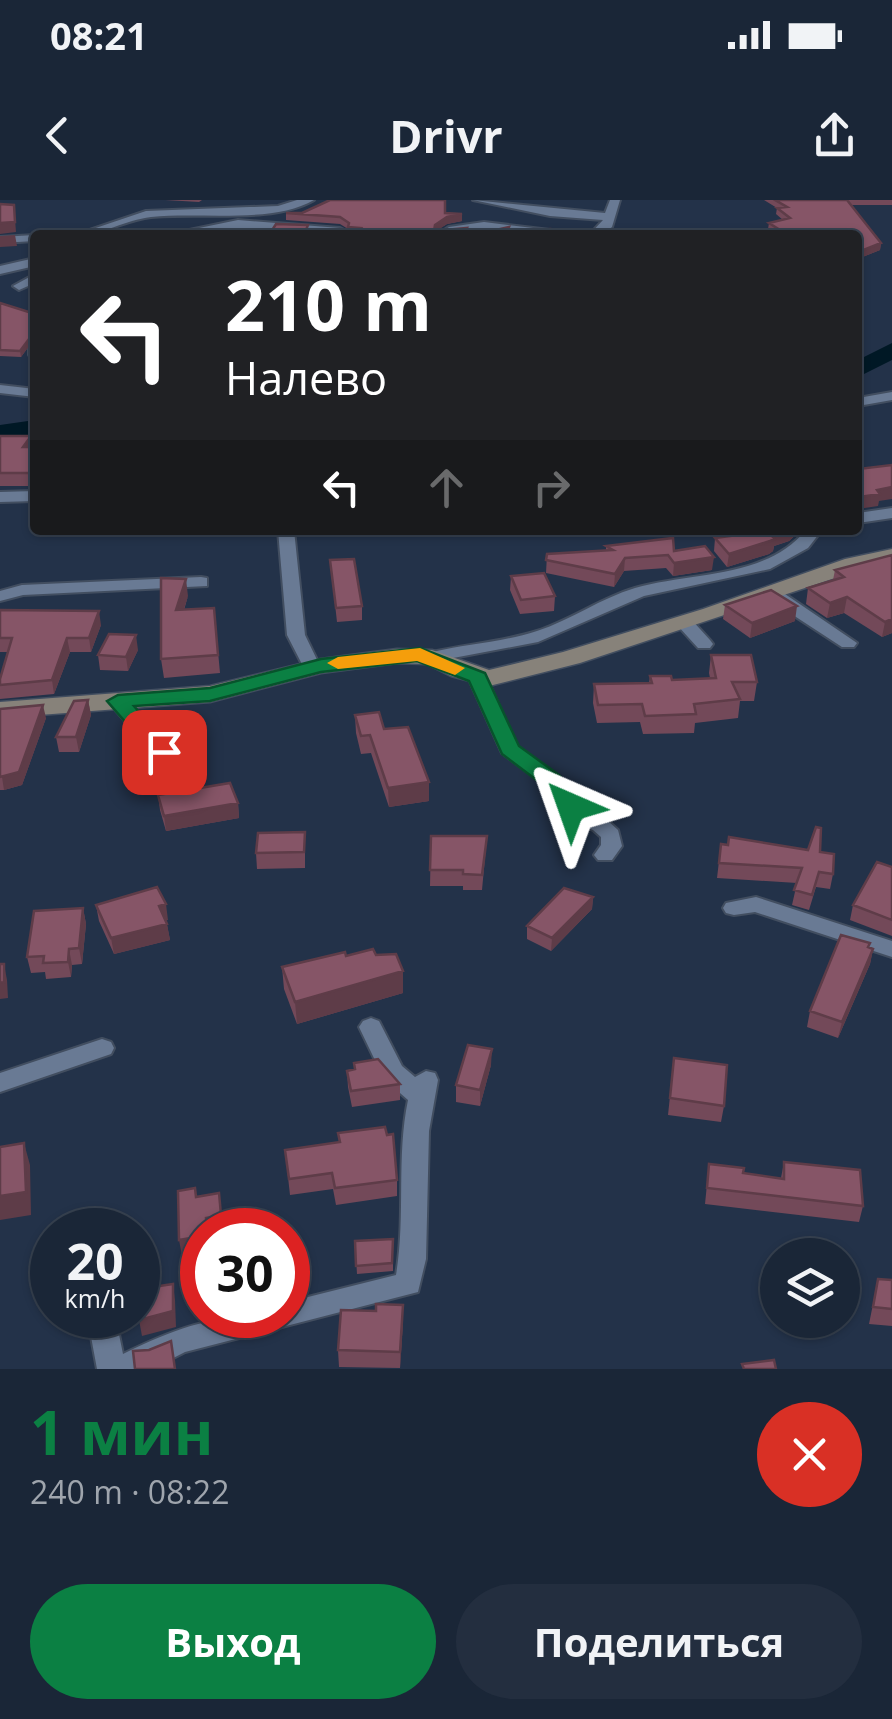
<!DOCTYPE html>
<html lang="ru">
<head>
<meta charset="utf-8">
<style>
	body { margin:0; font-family:"Open Sans",sans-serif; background:#232e3f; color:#f1f3f6; height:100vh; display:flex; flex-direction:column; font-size:38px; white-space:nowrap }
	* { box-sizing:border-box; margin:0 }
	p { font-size:32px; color:#9fa5ad }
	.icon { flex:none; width:55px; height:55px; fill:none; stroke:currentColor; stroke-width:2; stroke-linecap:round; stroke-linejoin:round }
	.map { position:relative; height:1169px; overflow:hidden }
	.sheet { display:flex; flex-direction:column; background:#1a2637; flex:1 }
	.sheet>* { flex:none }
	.banner { position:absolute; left:30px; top:30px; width:832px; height:305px; border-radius:10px; box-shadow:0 2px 8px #0004,0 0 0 2px #384352; background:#202124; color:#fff; overflow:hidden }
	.buttons { position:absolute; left:760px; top:1038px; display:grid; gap:20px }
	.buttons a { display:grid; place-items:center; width:100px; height:100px; border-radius:50%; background:#1a2637; box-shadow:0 2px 8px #0004,0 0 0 2px #384352; font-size:50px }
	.speed { position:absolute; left:30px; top:1008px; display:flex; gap:20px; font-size:50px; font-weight:700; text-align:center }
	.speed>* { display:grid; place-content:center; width:130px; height:130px; border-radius:50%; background:#1a2637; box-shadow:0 2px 8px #0004,0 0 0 2px #384352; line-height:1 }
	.speed small { font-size:25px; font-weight:400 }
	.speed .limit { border:15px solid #d22; background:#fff; color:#111 }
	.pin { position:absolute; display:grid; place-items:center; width:85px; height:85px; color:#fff; margin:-42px; border-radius:20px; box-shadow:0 5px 15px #0006 }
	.me { position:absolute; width:110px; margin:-55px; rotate:317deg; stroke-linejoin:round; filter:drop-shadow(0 0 8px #0008) }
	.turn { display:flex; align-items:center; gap:35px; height:210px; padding:0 30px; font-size:45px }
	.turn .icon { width:130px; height:130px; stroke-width:2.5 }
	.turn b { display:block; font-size:70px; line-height:85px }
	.lanes { display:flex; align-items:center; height:95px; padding:0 30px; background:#0003; justify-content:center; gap:50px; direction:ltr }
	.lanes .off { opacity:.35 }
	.round { display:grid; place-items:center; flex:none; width:105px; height:105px; border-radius:52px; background:#232e3f }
	.headline { display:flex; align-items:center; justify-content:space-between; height:170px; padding:0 30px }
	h1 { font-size:60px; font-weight:700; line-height:75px; color:#0b8043 }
	.button { display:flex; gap:20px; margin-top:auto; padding:20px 30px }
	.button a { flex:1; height:115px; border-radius:60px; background:#0b8043; color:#fff; font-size:40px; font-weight:700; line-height:115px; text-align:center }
	.button a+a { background:#232e3f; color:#f1f3f6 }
	.status { display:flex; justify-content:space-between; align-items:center; height:70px; padding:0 50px; background:#1a2637; direction:ltr }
	.status svg { height:28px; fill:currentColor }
	header { display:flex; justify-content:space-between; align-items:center; height:130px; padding:0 30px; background:#1a2637; font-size:45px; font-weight:700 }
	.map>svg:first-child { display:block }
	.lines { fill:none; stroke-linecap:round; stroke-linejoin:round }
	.river { fill:#001825; fill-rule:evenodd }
	.street-casing { stroke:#424e60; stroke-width:4 }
	.secondary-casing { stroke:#424e60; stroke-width:3 }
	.street { fill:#697a94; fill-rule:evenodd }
	.secondary { fill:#87827a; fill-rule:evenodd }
	.wall { fill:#734959 }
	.shaded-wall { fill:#5e3c48 }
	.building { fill:#865567; stroke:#5e3c48; stroke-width:2.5 }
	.route { fill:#0b8043; stroke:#07532c; stroke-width:2.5 }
	.slow { fill:#f59e0b }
</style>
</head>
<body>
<div class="status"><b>08:21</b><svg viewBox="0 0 49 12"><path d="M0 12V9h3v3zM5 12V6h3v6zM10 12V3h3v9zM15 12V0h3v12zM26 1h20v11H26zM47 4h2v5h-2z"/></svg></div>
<header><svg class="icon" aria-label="back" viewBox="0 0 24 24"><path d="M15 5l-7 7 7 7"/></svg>Drivr<svg class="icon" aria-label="share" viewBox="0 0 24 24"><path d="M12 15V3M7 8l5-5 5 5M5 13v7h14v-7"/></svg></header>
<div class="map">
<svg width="892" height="1169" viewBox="0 0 892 1169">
	<rect width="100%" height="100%" fill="#233249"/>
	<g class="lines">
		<path class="river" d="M892,143V160L858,177V160Z
			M35,220V236L0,241V225Z"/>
		<g class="street-casing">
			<path id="street" d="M297,0H314C273,24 200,12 151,17C125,20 103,35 75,35L146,11L278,6Z
				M473,0L605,13L610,0H620L612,27L602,35H589L603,20L550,16Z
				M238,20L340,28L346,31L340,34L228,28L190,35H165Z
				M484,22L567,32L573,35L484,29L437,35L449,27Z
				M35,35V41L0,43V37Z
				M35,58V66L0,74V66Z
				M35,74V83L19,90L13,86Z
				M35,148V156L29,155V149Z
				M0,185L35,189V197L0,193Z
				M892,192V200L858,206V198Z
				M35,291V301L0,302V292Z
				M892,308V318L858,323V313Z
				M278,330H294L305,435L321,468L318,472H306L287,435Z
				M806,330H822L808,348L770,369L644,396L538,442L432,462L423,457L432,452C467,444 503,442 537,431C571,420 601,398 635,388C691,372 766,379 806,330Z
				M201,377L207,378V386L23,395L0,401V391L22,385Z
				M776,391L782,392L857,443L854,447H842L770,400L767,396Z
				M684,417L690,418L710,440L713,444L710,448H698L678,426L675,422Z
				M477,472L486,477L517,546L558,576L583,611L607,620L618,630L622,646L612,660H598L594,655L601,645V637L593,630L569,621L544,584L502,553L468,477Z
				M118,495L125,497L182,562L185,566L182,570H168L111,505L109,501Z
				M756,697L892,741V757L755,712L734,715L726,713L723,708L726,703Z
				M371,818L379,821L402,866L415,877L426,871L435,873L438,880L429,931L426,1059L418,1092L185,1152L152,1169H97L87,1115H115L123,1154C186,1123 217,1115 288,1115V1102L396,1075C406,1017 396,958 408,900L384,879L359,827L363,821Z
				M102,839L111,842L114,848L111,854L0,892V873Z"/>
		</g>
		<g class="secondary-casing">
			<path id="secondary" d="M892,349V363L859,370L580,463L489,486L451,476L427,464L397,463L321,473L210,502L0,518V502L210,486L321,459L397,449L432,450L489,470L563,452L703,409L845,359Z"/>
		</g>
		<use href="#street" class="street"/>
		<use href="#secondary" class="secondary"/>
	</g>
	<path class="wall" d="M165,0H202L199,2Z
		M764,0H892V5H850L881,43L880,50L860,58L858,57V35H777L768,29L769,23L783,20L776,14L777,8Z
		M286,13H445L462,21L447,24L437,30L356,34H348V29L340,24L286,20Z
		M0,103L35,114V138L21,157L0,156Z
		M0,236H31L33,247H35V286H0Z
		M737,330H801L789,341L774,346L773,351L769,354L727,367L714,351L715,338L737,335Z
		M606,346L674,351L712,370L673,376L666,368L624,371L614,387L546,373L547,354L606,351Z
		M892,355V433L882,437L844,413L827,418L806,404L808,388L833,380L835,370Z
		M330,360L362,406V420L337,422Z
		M511,376L555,396L554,411L520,414L510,390Z
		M188,396L184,410L214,408L220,473L164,478L161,459Z
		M725,405L795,421L750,438L723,419Z
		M0,410L101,425L91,452H70L54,494L0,499V479L8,452H0Z
		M138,450L128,471L100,470L98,455Z
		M711,455L757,482L754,501H740L738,518L695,523L694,533L643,534L640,522L597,523L593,503L594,484L649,483L650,476L672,480L710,478L709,473Z
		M88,500L91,515L79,552H59L56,537Z
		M0,509L46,518L22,585L4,590H0Z
		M355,515L384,529L429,601L389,607L371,553L361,554L356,533Z
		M158,595L238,603L239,618L166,631L160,610Z
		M305,632V668L257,669L256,653Z
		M431,636H487L482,690H463V686H430Z
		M721,644L820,652L833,674L830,689L816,687L809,710L792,705L797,683L717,678Z
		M892,667V736L850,720L853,705Z
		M593,697L592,709L551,751L527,739V726Z
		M96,705L168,720H166L170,740L114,754L99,721Z
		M83,708L86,724L82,764L72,765L71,777L46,779L45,772L31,773L27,757Z
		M869,747L873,749L870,764L838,838L807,827L810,811Z
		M376,755L403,793L297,824L284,789L282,767L346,756Z
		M674,858L724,906L721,922L668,915Z
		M354,863L400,884V900L352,907L348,887L347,871L354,870Z
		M491,865L480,906L456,902V885Z
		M338,933L397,980V996L336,1005L333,989L290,995L285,950L339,942Z
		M784,962L863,1006L859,1022L705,1004L709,964L743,973L781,978Z
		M393,1039V1071L357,1074L355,1041Z
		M878,1079L892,1080V1126L869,1124Z
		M403,1121L400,1168L339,1167L338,1150Z"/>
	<path class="shaded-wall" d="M14,5L16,32L0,34V23Z
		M462,14V21L447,24L435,32V25L447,17Z
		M15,35L17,46L0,47V36Z
		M881,43L880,50L860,58L861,51Z
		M35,131V138L21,157L20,151Z
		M31,236L33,248L23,247Z
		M892,287V299L879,301L878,306L858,309V301L860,297L877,290Z
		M786,330H801L789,341L774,346L773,351L769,354L727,367L729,354L771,335Z
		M714,357L712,370L673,376L674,363Z
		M625,358L624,371L614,387L615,374Z
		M186,379L188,396L178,428L176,410Z
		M847,397L844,413L827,418L830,403Z
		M797,406L795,421L750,438L752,423Z
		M99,411L101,425L91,452L89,438Z
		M892,419V433L882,437L885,422Z
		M136,435L138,450L128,471L126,457Z
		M67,438L70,452L54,494L52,480Z
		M88,500L91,515L79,552L76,537Z
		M43,505L46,518L22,585L4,590L2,577Z
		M429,582V601L389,607L388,588Z
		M238,603L239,618L166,631L164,616Z
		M593,697L592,709L551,751L552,738Z
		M166,704L168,720L161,722L159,706Z
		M83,708L86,724L82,764L79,748Z
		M167,724L170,740L114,754L111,738Z
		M69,749L72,765L71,777L68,762Z
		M873,749L870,764L838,838L842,822Z
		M4,764L7,780L8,798L0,799V783Z
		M403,771V793L297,824L295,802Z
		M492,849L491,865L480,906V890Z
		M24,943L30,965L31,1015L0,1020V996Z
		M219,993L223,1030H207L206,1018Z
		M202,1036V1053L182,1056L179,1040Z
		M173,1084L175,1100L176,1127L142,1136L139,1120Z
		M403,1105V1121L400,1168V1152Z"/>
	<path class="building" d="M330,0H445V13L462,14L447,17L435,25L434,31L467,28L464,35H356L361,28L348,27L349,23L340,17L286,13H302Z
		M775,0H847L881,43L861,51L858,50V35H788L769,23L790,18L777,8L787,7Z
		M0,4L14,5L15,22L0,23Z
		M276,24L308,25L304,35H269Z
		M509,27L506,35H474Z
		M550,29L560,30L559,35H546Z
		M0,103L35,114V131L20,151L0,150Z
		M0,236H31L23,247H35V273H0Z
		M892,265V287L877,290L880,294L860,297L858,301V269Z
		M743,330H786L771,335L775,339L770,341L729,354L715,338L745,334Z
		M673,338L674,351L705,346L714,357L674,363L668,355L625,358L615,374L546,360L547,354L613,350L606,346Z
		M892,355V419L885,422L847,397L830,403L808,388L844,377L835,370Z
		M354,359L362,406L336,408L330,360Z
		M544,373L555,396L521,400L511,376Z
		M161,378L186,379L176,410L214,408L218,455L161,459Z
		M771,390L797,406L752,423L725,405Z
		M0,410L99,411L89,438H67L52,480L0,485V479L12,438H0Z
		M109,434L136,435L126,457L98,455Z
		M711,455H751L757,482H732L740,499L694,504L696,514L645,516L642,504L598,505L594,484L652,483L650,476H671L672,480L716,478Z
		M88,500L76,537H56L74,501Z
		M43,505L19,572L0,577V509Z
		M379,512L384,529L408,527L429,582L388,588L370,535L361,536L355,515Z
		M230,583L238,603L164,616L158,595Z
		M816,627L821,628L820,652L834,654L833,674L819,672L812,695L794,690L802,668L719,663L721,644L728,645L729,637L808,650Z
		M305,632L304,652L256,653L258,633Z
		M431,636H487L482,675L463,674V670H430Z
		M877,662L892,667V720L853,705Z
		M157,687L166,704L159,706L167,724L111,738L96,705Z
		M564,688L593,697L552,738L527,726Z
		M83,708L79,748L69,749L68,762L43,763L44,756L27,757L34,711Z
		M841,735L870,743L868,747L873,749L842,822L810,811Z
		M373,749L376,755L396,754L403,771L295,802L282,767L345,752L346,756Z
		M0,764H4V782L0,783Z
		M468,845L492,849L480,890L456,885Z
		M674,858L727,865L724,906L670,898Z
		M378,859L400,884L351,891L347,871L355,869L354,863Z
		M385,927L387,935L393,934L397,980L335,988L332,973L289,979L285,950L340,942L338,933Z
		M24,943L26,992L0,996V947Z
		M784,962L860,970L863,1006L707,988L709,964L744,968L743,973L784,979Z
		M195,988L196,997L219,993L221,1015L206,1018L207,1030H202V1036L179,1040L178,991Z
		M393,1039L392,1063L356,1066L355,1041Z
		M198,1076H202V1093L200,1094Z
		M878,1079L892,1080V1109L873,1107Z
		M173,1084V1111L139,1120V1089Z
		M376,1104L403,1105L400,1152L338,1150L341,1110L376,1111Z
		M171,1141L175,1169H135L133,1151L149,1150Z
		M774,1160L776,1169H744L742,1164Z"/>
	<path class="route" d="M420,448L485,473L519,546L559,575L583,607L579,612H563L543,585L502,554L469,481L417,461L321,472L210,501L134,506L175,552L164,559L156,557L107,501L118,495L210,488L321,459Z"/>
	<path class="slow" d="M420,448L465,468L455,475L417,461L338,469L327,463L338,457Z"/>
</svg>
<div class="buttons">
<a><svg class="icon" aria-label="layers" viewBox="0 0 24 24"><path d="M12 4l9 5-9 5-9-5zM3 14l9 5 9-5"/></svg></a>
</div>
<div class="speed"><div>20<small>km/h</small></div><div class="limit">30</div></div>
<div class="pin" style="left:164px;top:552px;background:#d93025"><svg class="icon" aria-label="arrive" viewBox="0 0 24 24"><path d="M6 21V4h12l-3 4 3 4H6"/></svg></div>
<svg class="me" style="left:571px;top:607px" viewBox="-20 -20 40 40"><path d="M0-17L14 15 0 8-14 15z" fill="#0b8043" stroke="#fff" stroke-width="4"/></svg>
<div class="banner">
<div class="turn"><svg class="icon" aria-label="left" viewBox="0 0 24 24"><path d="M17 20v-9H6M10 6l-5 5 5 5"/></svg><div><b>210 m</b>Налево</div></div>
<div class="lanes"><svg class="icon" aria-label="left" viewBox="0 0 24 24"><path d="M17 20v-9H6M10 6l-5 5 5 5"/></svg><svg class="icon off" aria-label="ahead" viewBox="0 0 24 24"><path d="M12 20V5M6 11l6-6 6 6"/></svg><svg class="icon off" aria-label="right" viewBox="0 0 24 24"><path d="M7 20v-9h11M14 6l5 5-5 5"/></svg></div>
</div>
</div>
<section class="sheet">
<div class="headline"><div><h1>1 мин</h1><p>240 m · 08:22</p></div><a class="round" style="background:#d93025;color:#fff"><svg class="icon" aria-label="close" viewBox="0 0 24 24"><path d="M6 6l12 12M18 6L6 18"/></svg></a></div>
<div class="button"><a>Выход</a><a>Поделиться</a></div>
</section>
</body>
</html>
